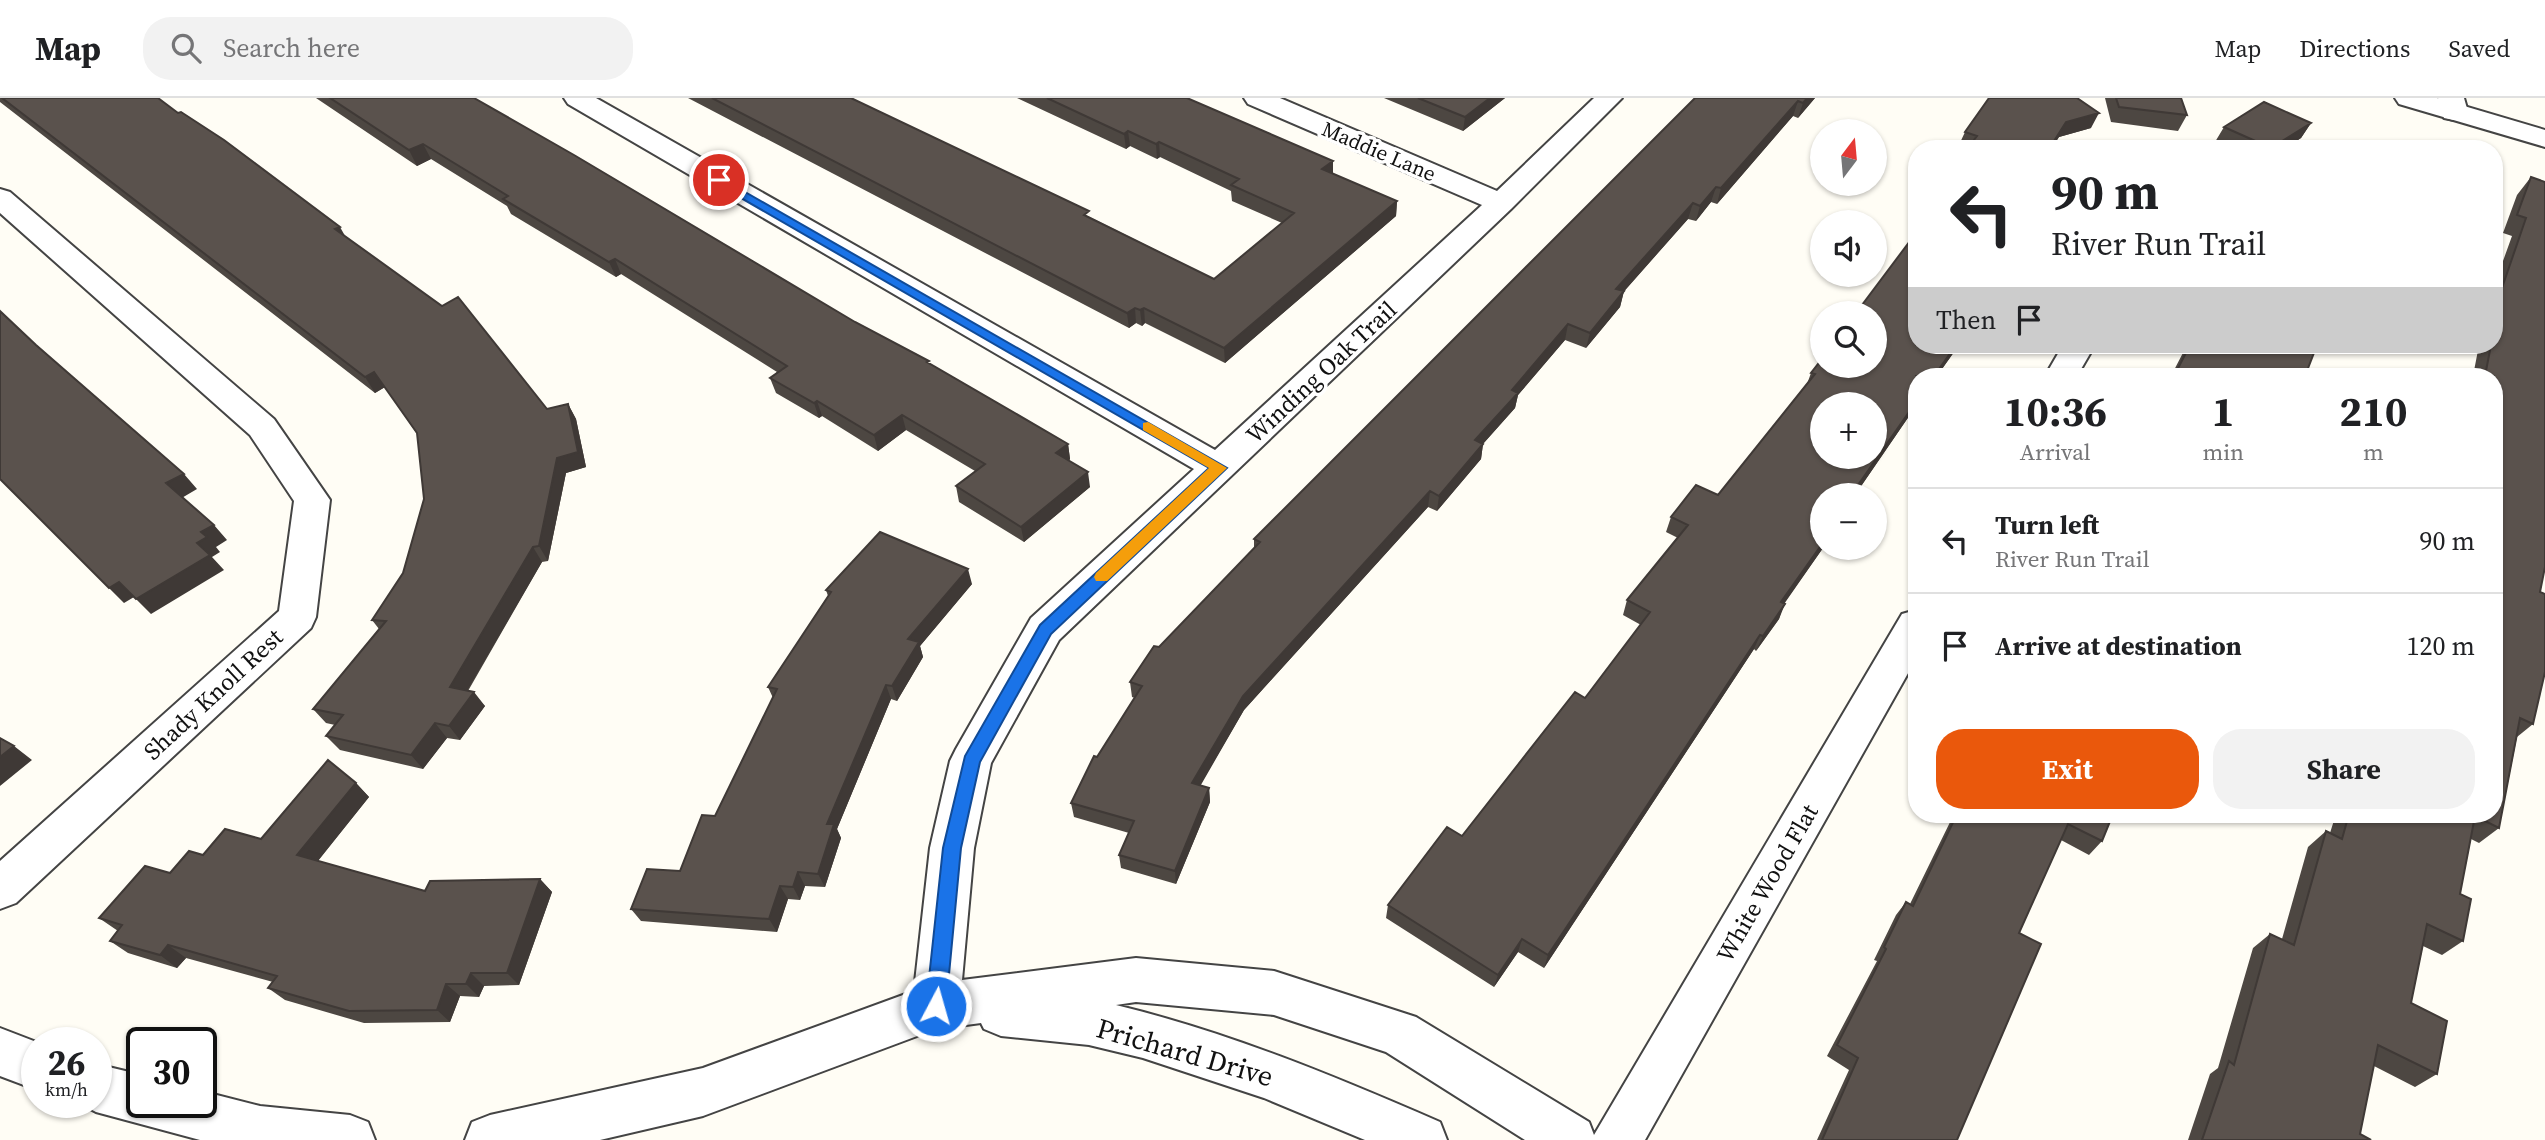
<!DOCTYPE html>
<html lang="en">
<head>
<meta charset="utf-8">
<style>
	body { margin:0; font-family:"Source Serif 4",serif; background:#f2f2f2; color:#202124; height:100vh; display:flex; flex-direction:column; font-size:26px; white-space:nowrap }
	* { box-sizing:border-box; margin:0 }
	p { font-size:23px; color:#757577 }
	.icon { flex:none; width:38px; height:38px; fill:none; stroke:currentColor; stroke-width:2; stroke-linecap:round; stroke-linejoin:round }
	.map { position:relative; flex:1; overflow:hidden }
	.drawer { position:absolute; left:1908px; top:270px; width:595px; height:455px; display:flex; flex-direction:column; background:#fff; border-radius:28px; box-shadow:0 2px 5px #0004 }
	.drawer>* { flex:none }
	.banner { position:absolute; left:1908px; top:42px; width:595px; height:214px; border-radius:28px; box-shadow:0 2px 5px #0004; background:#fff; color:#202124; overflow:hidden }
	.needle { width:46px; rotate:16deg }
	.buttons { position:absolute; left:1810px; top:21px; display:grid; gap:14px }
	.buttons a { display:grid; place-items:center; width:77px; height:77px; border-radius:50%; background:#fff; box-shadow:0 2px 5px #0004; font-size:35px }
	.speed { position:absolute; left:21px; top:929px; display:flex; gap:14px; font-size:35px; font-weight:700; text-align:center }
	.speed>* { display:grid; place-content:center; width:91px; height:91px; border-radius:50%; background:#fff; box-shadow:0 2px 5px #0004; line-height:1 }
	.speed small { font-size:18px; font-weight:400 }
	.speed .limit { border:4px solid #111; border-radius:10px; background:#fff; color:#111 }
	.pin { position:absolute; display:grid; place-items:center; width:60px; height:60px; color:#fff; margin:-30px; border:4px solid #fff; border-radius:50%; box-shadow:0 2px 7px #0007 }
	.me { position:absolute; width:77px; margin:-38px; rotate:6deg; stroke-linejoin:round; filter:drop-shadow(0 0 5px #0008) }
	.turn { display:flex; align-items:center; gap:24px; height:147px; padding:0 28px; font-size:32px }
	.turn .icon { width:91px; height:91px; stroke-width:2.5 }
	.turn b { display:block; font-size:49px; line-height:60px }
	.then { display:flex; align-items:center; height:66px; padding:0 28px; background:#0003; gap:14px; font-size:26px }
	.eta { display:flex; justify-content:space-evenly; align-items:center; height:119px; text-align:center }
	.eta b { font-size:42px; font-weight:700; line-height:49px }
	.cta { display:flex; gap:14px; margin-top:auto; padding:14px 28px }
	.cta a { flex:1; height:80px; border-radius:28px; background:#ea580c; color:#fff; font-size:28px; font-weight:700; line-height:80px; text-align:center }
	.cta a+a { background:#f2f2f2; color:#202124 }
	ul { padding:0; list-style:none }
	li { display:flex; align-items:center; gap:21px; height:105px; padding:0 28px; border-top:2px solid #e0e0e0 }
	li div { flex:1 }
	li b { display:block; font-size:26px }
	li em { font-style:normal }
	header { display:flex; align-items:center; gap:42px; box-sizing:border-box; height:98px; padding:0 35px; background:#fff; border-bottom:2px solid #e0e0e0 }
	header strong { font-size:33px }
	nav { display:flex; gap:38px; margin-inline-start:auto; font-size:24px }
	.search { width:490px; height:63px; background:#f2f2f2; display:flex; align-items:center; gap:18px; box-sizing:border-box; padding:0 24px; border-radius:28px; color:#757577; font-size:26px }
	.map>svg:first-child { display:block }
	.lines { fill:none; stroke-linecap:round; stroke-linejoin:round }
	.minor-casing { stroke:#444; stroke-width:4 }
	.tertiary-casing { stroke:#444; stroke-width:4 }
	.minor { fill:#fff; fill-rule:evenodd }
	.tertiary { fill:#fff; fill-rule:evenodd }
	.wall { fill:#4d4742 }
	.shaded-wall { fill:#3f3936 }
	.building { fill:#5a524d; stroke:#3f3936; stroke-width:2; fill-rule:evenodd }
	.route { fill:#1a73e8; stroke:#114b97; stroke-width:2 }
	.slow { fill:#f59e0b }
	.labels { text-anchor:middle; dominant-baseline:central; stroke-width:7; stroke-linejoin:round; paint-order:stroke }
	.far-street-label { font-size:21px; fill:#111; stroke:#fff }
	.street-label { font-size:24px; fill:#111; stroke:#fff }
	.near-street-label { font-size:28px; fill:#111; stroke:#fff }
</style>
</head>
<body>
<header>
<strong>Map</strong>
<div class="search"><svg class="icon" aria-label="search" viewBox="0 0 24 24"><circle cx="10" cy="10" r="6"/><path d="M15 15l6 6"/></svg>Search here</div>
<nav><a>Map</a><a>Directions</a><a>Saved</a></nav>
</header>
<div class="map">
<svg width="2545" height="1042" viewBox="0 0 2545 1042">
	<rect width="100%" height="100%" fill="#fffdf5"/>
	<g class="lines">
		<g class="minor-casing">
			<path id="minor" d="M564,0H596L1215,352L1482,107L1248,6L1244,0H1280L1497,93L1594,0H1622L1511,111L1059,542L991,665L974,750L962,882L1136,860L1274,873L1416,919L1589,1024L1594,1037L1902,516L1916,512V561L1645,1042H1525L1386,954L1274,917L1136,904L1116,907C1228,934 1334,978 1440,1024L1447,1042H1365L1264,1000L1143,960L1089,947L1001,938L984,931L981,925L936,931L703,1018L600,1042H465L472,1024L490,1017L703,970L914,893L930,750L950,663L956,651L1031,520L1194,371L568,6Z
				M2438,0H2464L2468,14L2464,20L2454,22L2444,20Z
				M0,91L10,94L274,321L330,402L316,519L311,530L16,805L0,811V763L279,513L294,403L250,337L0,115Z
				M2063,247H2095L2077,278H2045Z
				M0,930L39,945H37V992L0,978Z
				M96,966L142,977V1004H201V993L260,1008L350,1017L368,1024L375,1042H200L96,1014L77,1004H96Z"/>
		</g>
		<g class="tertiary-casing">
			<path id="tertiary" d="M2395,0H2437L2545,32V49L2399,6Z"/>
		</g>
		<use href="#minor" class="minor"/>
		<use href="#tertiary" class="tertiary"/>
	</g>
	<path class="wall" d="M0,0H158L346,139L547,311L568,306L576,321L586,369L566,375L548,463L542,464L468,593L485,608L460,642L447,640L423,671L340,652L326,638L335,627L326,625L313,611L379,531L372,522L403,475L424,401L417,336L385,289L375,295L0,4Z
		M316,0H474L855,224L1068,346L1070,361L1069,363L1090,389L1024,444L959,404L956,388L975,373L906,332L878,353L822,318L819,320L776,295L770,280L777,274L621,176L616,179L511,116L507,108L431,61L417,68Z
		M688,0H851L1214,181L1282,125L1232,103L1231,93L1160,59L1157,61L1130,48L1126,51L1017,0H1187L1333,63V76L1397,103L1396,118L1225,265L1145,225L1142,228L1136,225L1129,230Z
		M1384,0H1505L1463,33Z
		M1695,0H1815L1798,20L1793,18L1717,106L1711,104L1696,123L1688,121L1624,193L1620,209L1586,250L1565,242L1518,297L1515,310L1483,346L1481,361L1437,413L1428,409L1244,612L1200,687L1209,690L1210,704L1176,786L1121,770L1119,757L1129,735L1074,719L1071,705L1097,659L1135,600L1132,599L1130,584L1159,549L1254,451V441Z
		M2105,0H2181L2187,17L2178,33L2111,24Z
		M2311,25L2301,40L2284,51H2229L2215,44L2224,29Z
		M2091,30L2059,39L2051,51H1963L1958,49L1965,34Z
		M2531,79L2540,494L2533,626L2517,639L2499,730L2479,745L2471,741L2460,796L2463,843L2442,857L2423,848L2411,905L2437,976L2415,989L2374,968L2360,1036L2371,1042H2188L2210,976L2218,970L2253,850L2270,836L2282,841L2308,749L2326,733L2330,735L2336,716H2494V278H2473L2479,247H2494V188L2512,138L2503,135L2517,97Z
		M1916,247H1959L1937,278H1916V308L1855,397H1822V450H1823L1784,505L1779,521L1756,553L1754,551L1544,870L1518,854L1494,889L1386,820L1388,807L1462,738L1585,600L1641,527L1623,517L1627,502L1678,440L1666,434L1671,419L1718,397L1807,286L1811,275Z
		M2187,247H2317L2305,278H2171Z
		M972,486L920,548L923,559L897,603L891,601L837,731L841,740L825,789L805,788L800,802L788,801L777,834L641,823L631,811L680,773L715,718L773,600L768,589L828,498L826,492Z
		M356,685L369,699L318,763L425,793L540,781L552,794L519,887L484,888L479,899L460,898L450,924L364,925L285,902L268,890L273,884L186,860L177,870L128,855L110,843L118,833L99,820L170,775L261,741Z
		M1954,716H2113L2102,743L2089,757L2061,742L2019,835L1957,1042H1817L1849,972L1827,958L1877,863L1874,862L1896,817L1906,804L1910,806Z"/>
	<path class="shaded-wall" d="M1490,0H1505L1463,33L1465,19Z
		M1807,0H1815L1798,20L1803,5Z
		M1798,3L1793,18L1717,106L1721,90Z
		M2099,15L2091,30L2059,39L2051,51H2049L2066,24Z
		M2311,25L2301,40L2284,51H2270Z
		M1128,33L1130,48L1126,51L1124,36Z
		M1159,44L1160,59L1157,61L1156,46Z
		M423,46L431,61L417,68L409,52Z
		M1333,63V78L1322,71Z
		M1716,89L1711,104L1696,123L1700,108Z
		M1397,103L1396,118L1225,265L1224,250Z
		M1693,105L1688,121L1613,206L1616,191Z
		M340,129L349,145L335,131Z
		M615,161L621,176L616,179L609,164Z
		M1624,193L1620,209L1586,250L1590,235Z
		M1135,210L1136,225L1129,230L1127,215Z
		M1144,210L1145,225L1142,228L1140,212Z
		M1568,226L1565,242L1518,297L1515,310L1473,357L1475,342L1512,292Z
		M1956,247H1959L1937,278H1934Z
		M374,274L385,289L375,295L365,279Z
		M817,303L822,318L819,320L814,305Z
		M1916,304V308L1855,397H1851Z
		M568,306L576,321L586,369L566,375L548,463L539,448Z
		M902,317L906,332L878,353L874,337Z
		M1068,346L1070,361L1059,371L1056,355Z
		M1483,346L1481,361L1437,413L1439,398Z
		M1088,374L1090,389L1024,444L1021,429Z
		M184,376L197,391L180,401L166,385Z
		M1430,393L1428,409L1244,612L1194,699L1192,685L1243,598Z
		M214,427L227,442L216,449L220,454L212,459L224,472L151,516L136,501L197,445L201,434Z
		M1822,446V450H1823L1775,519L1781,504Z
		M533,449L542,464L461,603L450,589Z
		M968,471L972,486L920,548L923,559L897,603L892,588L908,541Z
		M119,484L134,499L124,505L109,490Z
		M1785,506L1779,521L1756,553L1763,538Z
		M1760,537L1754,551L1544,870L1548,857Z
		M886,587L891,601L837,731L841,740L825,789L818,776L827,726Z
		M474,594L485,608L460,642L449,628Z
		M435,625L447,640L423,671L411,657Z
		M14,648L32,662L0,688V659Z
		M356,685L369,699L312,770L297,757Z
		M1209,690L1210,704L1176,786L1175,773Z
		M798,774L805,788L800,802L793,789Z
		M540,781L552,794L519,887L507,875Z
		M780,788L788,801L777,834L769,821Z
		M1522,841L1518,854L1494,889L1498,877Z
		M168,847L186,860L177,870L160,857Z
		M471,875L484,888L479,899L466,886Z
		M446,886L460,898L450,924L437,912Z"/>
	<path class="building" d="M2,0H158L178,15L181,14L224,42L340,129L335,131L442,208L458,199L547,311L568,306L578,354L557,360L539,448L533,449L450,589L474,594L449,628L435,625L411,657L326,638L343,617L313,611L386,523L372,522L403,475L424,401L417,335L374,274L365,279Z
		M330,0H474L574,57L855,224L929,263L927,264L1068,346L1056,355L1088,374L1021,429L956,388L985,366L902,317L874,337L817,303L814,305L770,280L787,268L615,161L609,164L503,101L508,98L423,46L409,52Z
		M712,0H851L1089,113L1084,117L1214,181L1294,115L1231,87L1239,81L1159,44L1156,46L1128,33L1124,36L1047,0H1187L1333,63L1322,71L1397,103L1224,250L1144,210L1140,212L1135,210L1127,215Z
		M1418,0H1490L1465,19Z
		M1695,0H1807L1803,5L1798,3L1721,90L1716,89L1700,108L1693,105L1616,191L1624,193L1590,235L1568,226L1512,292L1518,295L1475,342L1483,346L1439,398L1430,393L1243,598L1192,685L1209,690L1175,773L1119,757L1134,723L1071,705L1094,658L1097,659L1142,588L1130,584L1154,548L1159,549L1260,444L1254,441Z
		M1989,0H2077L2099,15L2066,24L2049,51H1967L1977,38L1965,34Z
		M2116,0H2181L2187,17L2119,9Z
		M2264,4L2311,25L2271,50L2224,29Z
		M2531,79L2545,84V469L2540,494L2545,496V574L2533,626L2520,620L2499,730L2475,718L2460,796L2471,801L2463,843L2427,826L2411,905L2447,923L2437,976L2378,947L2360,1036L2371,1042H2202L2229,963L2234,967L2270,836L2294,847L2326,733L2342,741L2349,716H2494V278H2485L2491,247H2494V231L2495,223L2494,222V213L2526,120L2517,117Z
		M1916,135V247H1956L1934,278H1916V304L1851,397H1822V446L1781,504L1785,506L1763,538L1760,537L1548,857L1522,841L1498,877L1388,807L1447,729L1462,738L1575,594L1585,600L1650,514L1627,502L1688,427L1671,419L1696,387L1718,397L1815,276L1811,275L1822,261V268H1874V215H1856ZM1822,306H1874V359H1822Z
		M0,213L36,247L184,376L166,385L214,427L201,434L207,439L197,445L210,457L136,501L119,484L109,490L0,381Z
		M2190,247H2317L2305,278H2174Z
		M880,434L968,471L908,541L919,544L892,588L886,587L827,726H834L818,776L798,774L793,789L780,788L769,821L631,811L647,771L680,773L702,717L715,718L777,591L768,589L831,494L826,492Z
		M0,640L14,648L0,659Z
		M328,662L356,685L297,757L425,793L430,783L540,781L507,875H471L466,886H446L437,912L349,913L268,890L277,878L168,847L160,857L110,843L122,827L99,820L145,768L170,775L189,753L203,757L225,731L261,741Z
		M1957,716H2113L2102,743L2068,726L2019,835L2041,846L1957,1042H1822L1858,960L1837,947L1886,851L1884,849L1906,804L1913,808Z"/>
	<path class="route" d="M719,79L1227,370L1051,536L980,664L961,750L946,908L943,914L936,917L929,914L926,908L943,750L965,658L1040,527L1209,370L715,85L714,82Z"/>
	<path class="slow" d="M1148,324L1227,370L1107,483H1096L1094,479L1096,475L1209,370L1143,332V325Z"/>
	<g class="labels">
		<g class="far-street-label">
			<text transform="translate(1379 53) rotate(23)">Maddie Lane</text>
		</g>
		<g class="street-label">
			<text transform="translate(1321 274) rotate(-43)">Winding Oak Trail</text>
			<text transform="translate(213 596) rotate(-43)">Shady Knoll Rest</text>
			<text transform="translate(1767 785) rotate(-60)">White Wood Flat</text>
		</g>
		<g class="near-street-label">
			<text transform="translate(1185 954) rotate(16)">Prichard Drive</text>
		</g>
	</g>
</svg>
<div class="buttons">
<a><svg class="needle" viewBox="-14 -14 28 28"><path d="M0-13l5 13h-10z" fill="#e53935"/><path d="M0 13l5-13h-10z" fill="#757577"/></svg></a>
<a><svg class="icon" aria-label="sound" viewBox="0 0 24 24"><path d="M4 9h4l5-4v14l-5-4H4zM17 9q2 3 0 6"/></svg></a>
<a><svg class="icon" aria-label="search" viewBox="0 0 24 24"><circle cx="10" cy="10" r="6"/><path d="M15 15l6 6"/></svg></a>
<a>+</a>
<a>−</a>
</div>
<div class="speed"><div>26<small>km/h</small></div><div class="limit">30</div></div>
<div class="pin" style="left:719px;top:82px;background:#d93025"><svg class="icon" aria-label="arrive" viewBox="0 0 24 24"><path d="M6 21V4h12l-3 4 3 4H6"/></svg></div>
<svg class="me" style="left:936px;top:908px" viewBox="-20 -20 40 40"><circle r="17" fill="#1a73e8" stroke="#fff" stroke-width="3"/><path d="M0-11L8 9 0 5-8 9z" fill="#fff"/></svg>
<div class="banner">
<div class="turn"><svg class="icon" aria-label="left" viewBox="0 0 24 24"><path d="M17 20v-9H6M10 6l-5 5 5 5"/></svg><div><b>90 m</b>River Run Trail</div></div>
<div class="then">Then<svg class="icon" aria-label="arrive" viewBox="0 0 24 24"><path d="M6 21V4h12l-3 4 3 4H6"/></svg></div>
</div>
<section class="drawer">
<div class="eta">
<div><b>10:36</b><p>Arrival</p></div>
<div><b>1</b><p>min</p></div>
<div><b>210</b><p>m</p></div>
</div>
<ul>
<li><svg class="icon" aria-label="left" viewBox="0 0 24 24"><path d="M17 20v-9H6M10 6l-5 5 5 5"/></svg><div><b>Turn left</b><p>River Run Trail</p></div><em>90 m</em></li>
<li><svg class="icon" aria-label="arrive" viewBox="0 0 24 24"><path d="M6 21V4h12l-3 4 3 4H6"/></svg><div><b>Arrive at destination</b></div><em>120 m</em></li>
</ul>
<div class="cta"><a>Exit</a><a>Share</a></div>
</section>
</div>
</body>
</html>
